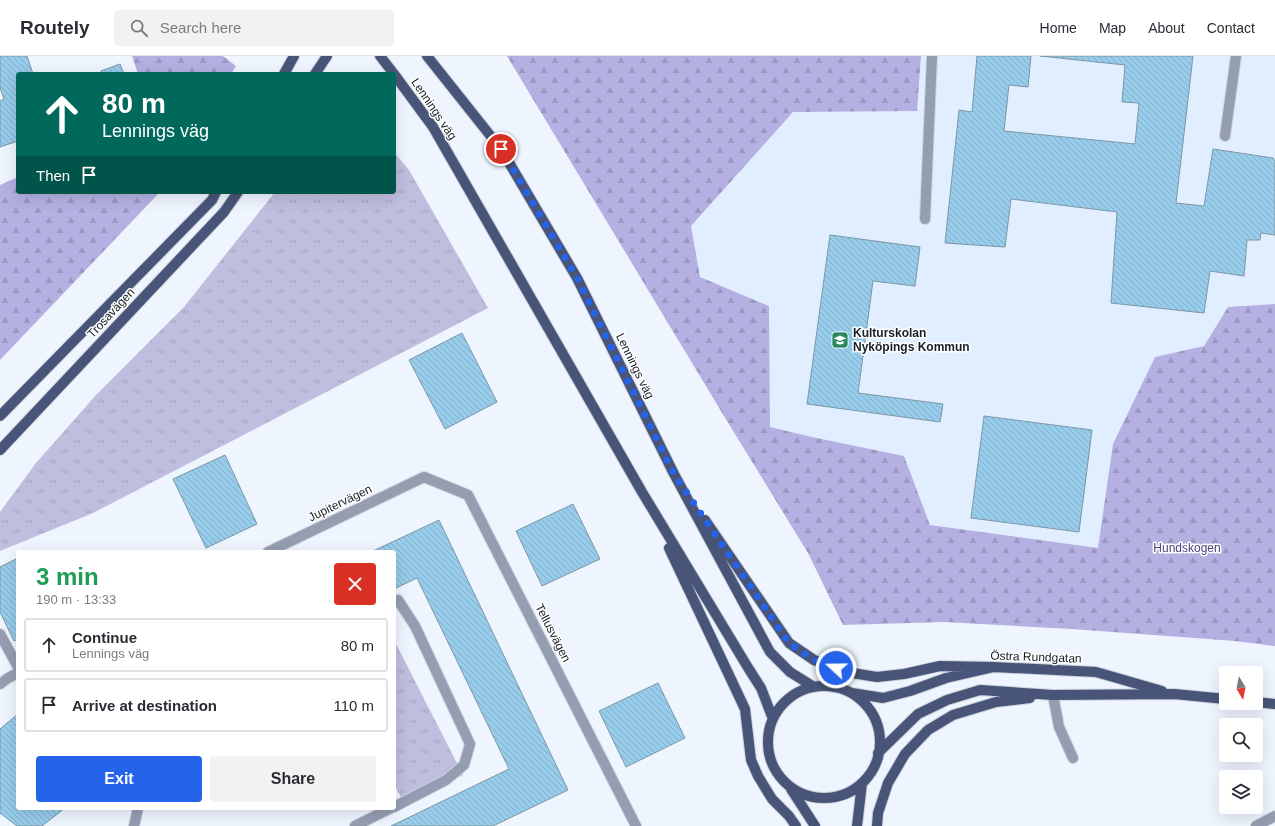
<!DOCTYPE html>
<html lang="en">
<head>
<meta charset="utf-8">
<style>
	body { margin:0; font-family:Helvetica,sans-serif; background:#f2f2f3; color:#2b2b33; height:100vh; display:flex; flex-direction:column; font-size:15px; white-space:nowrap }
	* { box-sizing:border-box; margin:0 }
	p { font-size:13px; color:#7c7c81 }
	.icon { flex:none; width:22px; height:22px; fill:none; stroke:currentColor; stroke-width:2; stroke-linecap:round; stroke-linejoin:round }
	.map { position:relative; flex:1; overflow:hidden }
	.side { position:absolute; left:16px; top:494px; width:380px; height:260px; display:flex; flex-direction:column; background:#fff; border-radius:4px; box-shadow:0 4px 16px #0002 }
	.side>* { flex:none }
	.banner { position:absolute; left:16px; top:16px; width:380px; height:122px; border-radius:4px; box-shadow:0 4px 16px #0002; background:#00695c; color:#fff; overflow:hidden }
	.needle { width:26px; rotate:170deg }
	.buttons { position:absolute; left:1219px; top:610px; display:grid; gap:8px }
	.buttons a { display:grid; place-items:center; width:44px; height:44px; border-radius:4px; background:#fff; box-shadow:0 4px 16px #0002; font-size:20px }
	.pin { position:absolute; display:grid; place-items:center; width:34px; height:34px; color:#fff; margin:-17px; border:2px solid #fff; border-radius:50%; box-shadow:0 1px 4px #0007 }
	.me { position:absolute; width:44px; margin:-22px; rotate:291deg; stroke-linejoin:round; filter:drop-shadow(0 0 3px #0008) }
	.turn { display:flex; align-items:center; gap:14px; height:84px; padding:0 20px; font-size:18px }
	.turn .icon { width:52px; height:52px; stroke-width:2.5 }
	.turn b { display:block; font-size:28px; line-height:34px }
	.then { display:flex; align-items:center; height:38px; padding:0 20px; background:#0003; gap:8px; font-size:15px }
	.round { display:grid; place-items:center; flex:none; width:42px; height:42px; border-radius:4px; background:#f2f2f3 }
	.headline { display:flex; align-items:center; justify-content:space-between; height:68px; padding:0 20px }
	h1 { font-size:24px; font-weight:600; line-height:30px; color:#1e9e55 }
	.primary-button { display:flex; gap:8px; margin-top:auto; padding:8px 20px }
	.primary-button a { flex:1; height:46px; border-radius:4px; background:#2563eb; color:#fff; font-size:16px; font-weight:600; line-height:46px; text-align:center }
	.primary-button a+a { background:#f2f2f3; color:#2b2b33 }
	ul { padding:0; list-style:none }
	li { display:flex; align-items:center; gap:12px; height:54px; margin:0 8px 6px; padding:0 12px; border:2px solid #e1e1e2; border-radius:4px }
	li div { flex:1 }
	li b { display:block; font-size:15px }
	li em { font-style:normal }
	header { display:flex; align-items:center; gap:24px; box-sizing:border-box; height:56px; padding:0 20px; background:#fff; border-bottom:1px solid #e1e1e2 }
	header strong { font-size:19px }
	nav { display:flex; gap:22px; margin-inline-start:auto; font-size:14px }
	.search { width:280px; height:36px; background:#f2f2f3; display:flex; align-items:center; gap:10px; box-sizing:border-box; padding:0 14px; border-radius:4px; color:#7c7c81; font-size:15px }
	.map>svg:first-child { display:block }
	.built { fill:#e0eeff }
	.grass { fill:url(#grass-tufts) }
	.forest { fill:url(#forest-firs) }
	.building { fill:url(#building-back-hatch); stroke:#7d96a4 }
	.lines { fill:none; stroke-linecap:round; stroke-linejoin:round }
	.minor-casing { stroke:#ccd3db; stroke-width:12 }
	.major-casing { stroke:#ccd3db; stroke-width:12 }
	.minor { stroke:#959db1; stroke-width:10 }
	.major { stroke:#495578; stroke-width:10 }
	.route { stroke:#2563eb; stroke-width:7; stroke-dasharray:0 12.6 }
	.labels { text-anchor:middle; dominant-baseline:central; stroke-width:3; stroke-linejoin:round; paint-order:stroke }
	.street-label { font-size:12px; fill:#181f26; stroke:#fff }
	.poi-label { font-size:12px; font-weight:bold; fill:#181f26; stroke:#fff; text-anchor:start }
	.park-label { font-size:12px; fill:#4c4380; stroke:#fff }
</style>
</head>
<body>
<header>
<strong>Routely</strong>
<div class="search"><svg class="icon" aria-label="search" viewBox="0 0 24 24"><circle cx="10" cy="10" r="6"/><path d="M15 15l6 6"/></svg>Search here</div>
<nav><a>Home</a><a>Map</a><a>About</a><a>Contact</a></nav>
</header>
<div class="map">
<svg width="1275" height="770" viewBox="0 0 1275 770">
	<defs>
		<pattern id="grass-tufts" width="24" height="20" patternUnits="userSpaceOnUse"><rect width="24" height="20" fill="#c0bedf"/><path d="M3 7l-1-3M5 7V3M7 7l1-3M15 17l-1-3M17 17v-4M19 17l1-3" fill="none" stroke="#a4a3bf"/></pattern>
		<pattern id="forest-firs" width="22" height="20" patternUnits="userSpaceOnUse"><rect width="22" height="20" fill="#b4b0e1"/><path d="M5 1l3.5 6h-7zM16 11l3.5 6h-7z" fill="#9a97c1"/></pattern>
		<pattern id="building-back-hatch" width="6" height="6" patternUnits="userSpaceOnUse"><rect width="6" height="6" fill="#97ccea"/><path d="M-1 5l2 2M0 0l6 6M5-1l2 2" fill="none" stroke="#81afc9"/></pattern>
	</defs>
	<rect width="100%" height="100%" fill="#eef5fe"/>
	<path class="built" d="M921,0H1275V248L1228,251L1204,290L1155,301L1113,388L1098,492L930,469L904,400L812,381L770,371L769,250L700,221L691,170L793,56L916,55Z"/>
	<path class="grass" d="M394,96L409,114L488,252L93,457L0,495V456L36,407L96,339L184,251L275,136H394Z
		M394,584L463,719L405,749L394,728Z"/>
	<path class="forest" d="M132,0H223L236,10L231,18H138Z
		M507,0H921L917,55L793,56L691,170L700,221L769,250L770,371L812,381L904,400L930,469L1098,492L1113,388L1155,301L1204,290L1228,251L1275,248V590L1235,585L1072,573L944,566L843,569L808,497L727,365Z
		M18,121V136H160L0,304V129Z"/>
	<path class="building" d="M0,0H27L33,18H18V85L0,91V45L4,43L0,32Z
		M977,0H1031L1028,31L1009,29L1004,75L1135,88L1139,47L1122,46L1125,9L1040,0H1193L1176,147L1204,150L1213,93L1273,102L1275,105V179L1261,177L1260,184H1247L1244,220L1210,215L1204,257L1111,247L1117,156L1011,143L1005,191L945,187L959,54L972,56Z
		M120,8L124,18H102L101,15Z
		M830,179L920,191L915,230L873,225L858,337L943,348L940,366L807,348Z
		M462,277L497,346L445,373L409,304Z
		M984,360L1092,374L1079,476L971,462Z
		M225,399L257,468L206,492L173,423Z
		M573,448L600,503L542,530L516,475Z
		M439,464L568,734L493,770H391L509,713L417,522L394,533V496H371Z
		M18,502V583L14,585L0,556V511Z
		M658,627L685,682L626,711L599,655Z
		M18,658V752H65L42,770H17L0,757V673Z"/>
	<g class="lines">
		<g class="minor-casing">
			<path id="minor" d="M1225,80L1236,0
				M925,163L932,0
				M268,496L424,421L468,439L636,770
				M394,545L398,544L415,570L470,688L464,709L446,724L394,751
				M0,578L18,611
				M0,628L8,622L18,617
				M1053,639L1059,671L1073,702
				M134,770L138,752
				M355,770L391,752
				M1256,770L1275,760"/>
		</g>
		<g class="major-casing">
			<path id="major" d="M380,0L394,18
				M427,0L501,93L577,222L674,418L770,596L790,616L814,631
				M284,18L294,0
				M315,18L327,0
				M394,18L433,71L642,436L747,610L761,632L773,663
				M0,360L212,144L216,136
				M0,394L224,156L238,136
				M705,464L789,587L814,604L846,616L877,621L904,618L940,610L994,611
				M669,492L745,653L751,704L758,720L772,743L789,760L796,770
				M768 686a56 56 0 1 1 112 0a56 56 0 1 1-112 0Z
				M852,637L883,642L910,635L946,622L994,611L1096,616L1162,635
				M1256,646L1275,648
				M878,697L918,658L947,644L980,634L1053,639L1174,638L1226,643
				M791,733L815,770
				M857,770L862,727
				M877,770L878,757L888,727L905,698L928,674L953,659L996,646L1030,642"/>
		</g>
		<use href="#minor" class="minor"/>
		<use href="#major" class="major"/>
	</g>
	<g class="lines">
		<path class="route" d="M501,93L577,222L674,418L789,587L814,604L836,612"/>
	</g>
	<defs>
		<g id="school-square" transform="scale(0.9)"><rect x="-9" y="-9" width="18" height="18" rx="4" fill="#2a875e" stroke="#fff"/><path d="M0-5L7-2L0 1L-7-2ZM-4 1L0 2.5L4 1V4Q0 6-4 4Z" fill="#fff"/></g>
	</defs>
	<g fill-rule="evenodd">
		<use href="#school-square" x="840" y="284"/>
	</g>
	<g class="labels">
		<g class="street-label">
			<text transform="translate(434 53) rotate(56)">Lennings väg</text>
			<text transform="translate(111 257) rotate(-47)">Trosavägen</text>
			<text transform="translate(635 310) rotate(64)">Lennings väg</text>
			<text transform="translate(340 447) rotate(-26)">Jupitervägen</text>
			<text transform="translate(553 577) rotate(63)">Tellusvägen</text>
			<text transform="translate(1036 601) rotate(2)">Östra Rundgatan</text>
		</g>
		<g class="poi-label">
			<text x="853" y="277">Kulturskolan<tspan x="853" dy="14">Nyköpings Kommun</tspan></text>
		</g>
		<g class="park-label">
			<text x="1187" y="492">Hundskogen</text>
		</g>
	</g>
</svg>
<div class="buttons">
<a><svg class="needle" viewBox="-14 -14 28 28"><path d="M0-13l5 13h-10z" fill="#e53935"/><path d="M0 13l5-13h-10z" fill="#7c7c81"/></svg></a>
<a><svg class="icon" aria-label="search" viewBox="0 0 24 24"><circle cx="10" cy="10" r="6"/><path d="M15 15l6 6"/></svg></a>
<a><svg class="icon" aria-label="layers" viewBox="0 0 24 24"><path d="M12 4l9 5-9 5-9-5zM3 14l9 5 9-5"/></svg></a>
</div>
<div class="pin" style="left:501px;top:93px;background:#d93025"><svg class="icon" aria-label="arrive" viewBox="0 0 24 24"><path d="M6 21V4h12l-3 4 3 4H6"/></svg></div>
<svg class="me" style="left:836px;top:612px" viewBox="-20 -20 40 40"><circle r="17" fill="#2563eb" stroke="#fff" stroke-width="3"/><path d="M0-11L8 9 0 5-8 9z" fill="#fff"/></svg>
<div class="banner">
<div class="turn"><svg class="icon" aria-label="ahead" viewBox="0 0 24 24"><path d="M12 20V5M6 11l6-6 6 6"/></svg><div><b>80 m</b>Lennings väg</div></div>
<div class="then">Then<svg class="icon" aria-label="arrive" viewBox="0 0 24 24"><path d="M6 21V4h12l-3 4 3 4H6"/></svg></div>
</div>
<section class="side">
<div class="headline"><div><h1>3 min</h1><p>190 m · 13:33</p></div><a class="round" style="background:#d93025;color:#fff"><svg class="icon" aria-label="close" viewBox="0 0 24 24"><path d="M6 6l12 12M18 6L6 18"/></svg></a></div>
<ul>
<li><svg class="icon" aria-label="ahead" viewBox="0 0 24 24"><path d="M12 20V5M6 11l6-6 6 6"/></svg><div><b>Continue</b><p>Lennings väg</p></div><em>80 m</em></li>
<li><svg class="icon" aria-label="arrive" viewBox="0 0 24 24"><path d="M6 21V4h12l-3 4 3 4H6"/></svg><div><b>Arrive at destination</b></div><em>110 m</em></li>
</ul>
<div class="primary-button"><a>Exit</a><a>Share</a></div>
</section>
</div>
</body>
</html>
